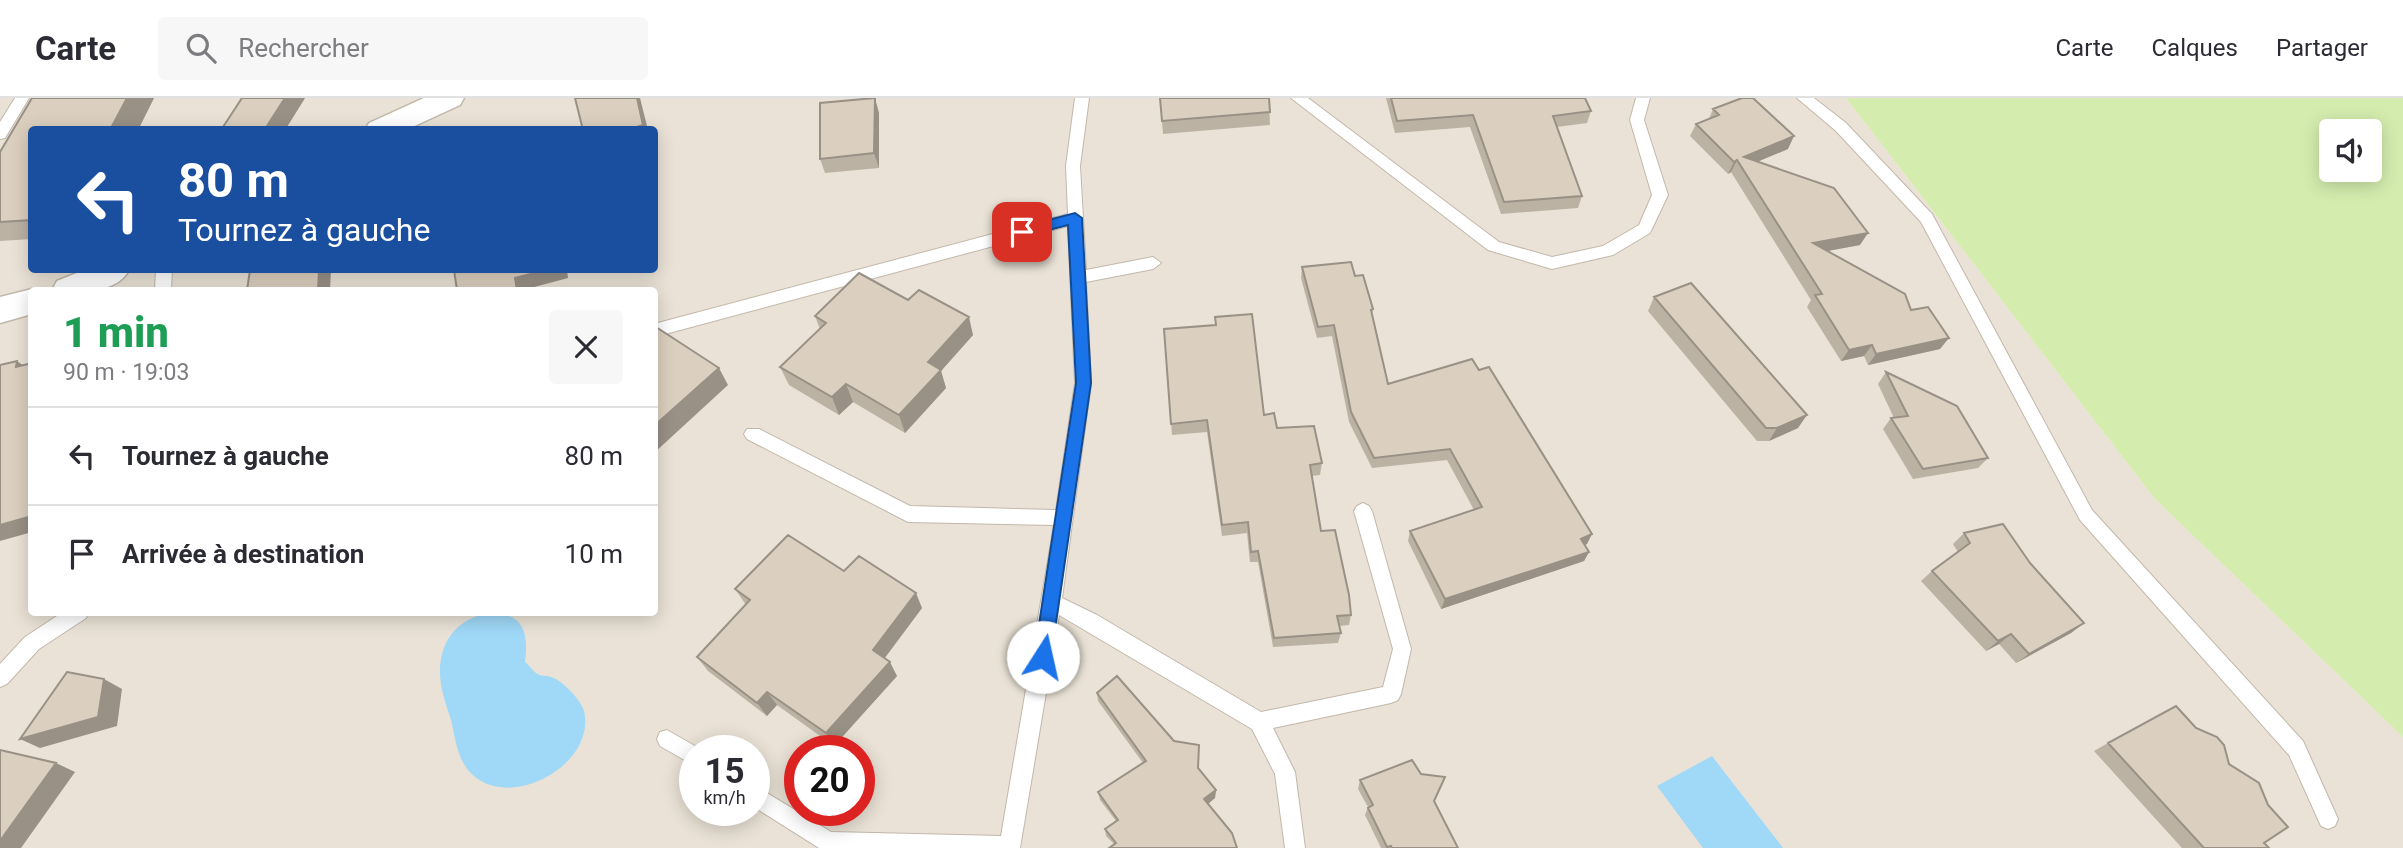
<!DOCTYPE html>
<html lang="fr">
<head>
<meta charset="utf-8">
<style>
	body { margin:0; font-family:Roboto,sans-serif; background:#f7f7f7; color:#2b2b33; height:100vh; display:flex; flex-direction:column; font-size:26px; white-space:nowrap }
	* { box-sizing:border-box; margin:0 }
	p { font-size:23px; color:#7c7c81 }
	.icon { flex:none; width:38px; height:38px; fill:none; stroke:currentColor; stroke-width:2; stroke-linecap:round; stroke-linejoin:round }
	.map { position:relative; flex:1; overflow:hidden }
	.sheet { position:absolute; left:28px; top:189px; width:630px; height:329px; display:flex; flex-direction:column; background:#fff; border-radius:7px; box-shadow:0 4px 18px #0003 }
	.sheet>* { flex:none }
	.top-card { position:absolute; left:28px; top:28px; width:630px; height:147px; border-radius:7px; box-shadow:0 4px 18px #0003; background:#1a4fa0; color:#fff; overflow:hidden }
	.buttons { position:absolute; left:2319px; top:21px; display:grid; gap:14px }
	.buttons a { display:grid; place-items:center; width:63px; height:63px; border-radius:7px; background:#fff; box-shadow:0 4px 18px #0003; font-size:35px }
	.speed { position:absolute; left:679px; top:637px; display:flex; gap:14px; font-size:35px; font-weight:700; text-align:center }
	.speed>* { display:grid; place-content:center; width:91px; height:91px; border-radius:50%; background:#fff; box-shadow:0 4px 18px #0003; line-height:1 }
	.speed small { font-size:18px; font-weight:400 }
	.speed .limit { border:10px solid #d22; background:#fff; color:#111 }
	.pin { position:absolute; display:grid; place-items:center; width:60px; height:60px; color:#fff; margin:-30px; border-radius:14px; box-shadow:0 4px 10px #0006 }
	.me { position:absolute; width:77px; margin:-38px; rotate:10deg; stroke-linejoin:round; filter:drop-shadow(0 0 5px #0008) }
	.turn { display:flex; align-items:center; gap:24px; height:147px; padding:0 35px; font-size:32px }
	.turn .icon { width:91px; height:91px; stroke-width:2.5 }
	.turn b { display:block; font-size:49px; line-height:60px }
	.round { display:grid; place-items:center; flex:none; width:74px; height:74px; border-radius:7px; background:#f7f7f7 }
	.summary { display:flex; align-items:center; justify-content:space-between; height:119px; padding:0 35px }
	h1 { font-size:42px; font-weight:800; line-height:52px; color:#1e9e55 }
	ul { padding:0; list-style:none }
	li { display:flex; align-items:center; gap:21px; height:98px; padding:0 35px; border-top:2px solid #e1e1e2 }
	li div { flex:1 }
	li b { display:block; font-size:26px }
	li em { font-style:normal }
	header { display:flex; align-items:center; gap:42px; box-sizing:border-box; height:98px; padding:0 35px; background:#fff; border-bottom:2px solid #e1e1e2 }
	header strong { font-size:33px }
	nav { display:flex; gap:38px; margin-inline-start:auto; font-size:24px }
	.search { width:490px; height:63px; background:#f7f7f7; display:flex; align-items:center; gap:18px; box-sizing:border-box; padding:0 24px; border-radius:7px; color:#7c7c81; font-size:26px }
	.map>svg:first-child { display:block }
	.residential { fill:#eae2d6; fill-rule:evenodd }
	.green { fill:#d4edae; fill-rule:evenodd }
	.water { fill:#a0d8f7 }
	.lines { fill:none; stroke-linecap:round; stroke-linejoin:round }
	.lane-casing { stroke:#c2b8aa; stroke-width:2 }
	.street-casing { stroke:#c2b8aa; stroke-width:3 }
	.lane { fill:#fff; fill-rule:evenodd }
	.street { fill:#fff; fill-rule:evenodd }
	.wall { fill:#bcb2a4 }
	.shaded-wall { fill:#999186 }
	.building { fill:#dbcfbf; stroke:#999186; stroke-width:2 }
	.route { fill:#1a73e8; stroke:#114b97; stroke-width:2 }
</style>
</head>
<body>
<header>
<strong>Carte</strong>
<div class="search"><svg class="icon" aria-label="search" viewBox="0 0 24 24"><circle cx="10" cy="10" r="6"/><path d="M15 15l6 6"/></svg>Rechercher</div>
<nav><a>Carte</a><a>Calques</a><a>Partager</a></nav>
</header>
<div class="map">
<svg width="2403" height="750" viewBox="0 0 2403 750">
	<rect width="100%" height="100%" fill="#f5f1e8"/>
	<path class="residential" d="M0,0H1846L2155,401L2403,639V750H0ZM32,32H654V172H32ZM32,192H654V514H32ZM695,653H754V712H695ZM800,653H859V712H800Z"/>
	<path class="green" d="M1846,0H2403V639L2155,401ZM2331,33H2370V72H2331Z"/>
	<path class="water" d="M487,515C522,514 529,531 525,564C529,567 532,572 536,575C541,579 546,577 551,579C562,582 581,602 584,613C597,668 505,717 468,672C457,658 455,640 451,622C446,606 439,588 440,570C442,540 458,522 487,515Z
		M1712,658L1783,750H1703L1657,688Z"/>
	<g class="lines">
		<g class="lane-casing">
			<path id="lane" d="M15,0H29L5,40L0,41V24Z
				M1075,0H1089L1080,68L1086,172L1153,159L1161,165L1153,171L1086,184L1091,285L1062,500L1097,517L1261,614L1383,589L1393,551L1354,413L1357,408L1363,405L1369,408L1372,413L1411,551L1401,596L1398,602L1391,605L1273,630L1295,674L1305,750H1285L1275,676L1252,631L1059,517L1020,750H819L754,709V687L831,734L1001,738L1054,427L908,424L747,341L744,336L747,331H759L910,408L1056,412L1075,285L1068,128L654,239V226L1068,116L1066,68Z
				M1291,0H1308L1499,144L1552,159L1603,148L1639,127L1652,97L1630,22L1636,0H1650L1644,22L1668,97L1650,135L1613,157L1552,171L1488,152Z
				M1797,0H1814L1846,25L1932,116L2092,412L2303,643L2338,721L2335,728L2328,731L2321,728L2289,657L2080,422L1921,124L1836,33Z
				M156,172H172L171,192H155Z
				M63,514H88L86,520L39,551L7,586L0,589V566L25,539Z
				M667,632L702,652L695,653V668L660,648L657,641L660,634Z"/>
		</g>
		<g class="street-casing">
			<path id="street" d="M424,0H464L460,7L406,32H365L369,25Z
				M84,172H129C115,198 77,192 52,192L57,183Z
				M32,191L38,192H32V216L0,225V199Z"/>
		</g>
		<use href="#lane" class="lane"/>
		<use href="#street" class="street"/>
	</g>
	<path class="wall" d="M32,0H154L138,32H32V141L0,143V54Z
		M305,0L285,32H225L223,29Z
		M1160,0H1269L1270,27L1163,36Z
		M1386,0H1585L1591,13L1587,25L1557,29L1582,98L1578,110L1501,116L1470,29L1395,35Z
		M1713,11L1788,51L1757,64L1860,147L1827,153L1911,212L1940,251L1868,267L1864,258L1841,263L1807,209L1811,202L1731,74L1728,76L1690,38L1696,26L1709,21Z
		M879,15V70L825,75L820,61Z
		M1302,169L1355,178L1373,211L1372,217L1388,286L1587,446L1585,447L1589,454L1584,463L1441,511L1408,443L1410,433L1474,412L1447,362L1372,370L1349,324L1332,238L1317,240L1301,180Z
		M1654,199L1798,330L1769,343H1757L1648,213Z
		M815,218L973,237L941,273L946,290L905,335L853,304L839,317L789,287L780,269L820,231Z
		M1215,219L1264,317L1277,330L1322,365L1320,377L1311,378L1321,433L1351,517L1349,527L1339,528L1341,535L1338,545L1273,549L1258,464H1250L1247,435L1222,438L1207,334L1172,337L1165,244L1215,227Z
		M1886,274L1988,360L1978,370L1913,381L1883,331L1891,320H1894L1878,286Z
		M1964,435L2030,465L2084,525L2071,535L2016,565L1999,546L1986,553L1921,483L1932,473L1958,454L1953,446Z
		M844,473L922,510L885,560L897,578L834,648L777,607L767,618L708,573L697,559L746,507L735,491Z
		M1097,595L1198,670L1216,692L1215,700L1208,706L1114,746L1106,738L1105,731L1116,723L1100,702L1098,694L1143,665L1098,603Z
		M2196,630L2229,666L2264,745L2269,750H2182L2094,653L2108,645Z
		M1360,682L1434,703L1458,750H1381L1365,717L1368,709L1358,691Z"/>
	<path class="shaded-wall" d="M127,0H154L138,32H110Z
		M285,0H305L285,32H265Z
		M637,0H640L648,32H627Z
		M875,0L879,15V70L874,55Z
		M1794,38L1788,51L1742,70L1744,59Z
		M1737,62L1731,74L1728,76L1734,64Z
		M1868,135L1860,147L1806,157L1813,145Z
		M319,172H331L330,192H318Z
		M546,172H567L568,180L523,192H517L515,180Z
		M969,219L973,237L941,273L946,290L905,335L899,317L928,264Z
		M1949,240L1940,251L1868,267L1876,256Z
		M1872,247L1864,258L1841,263L1849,252Z
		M17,263L32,274L16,269Z
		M719,270L728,287L654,355V328Z
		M846,286L853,304L839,317L832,299Z
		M1807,317L1798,330L1769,343L1777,330Z
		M32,418V434L0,443V427Z
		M1592,436L1587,446L1576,450L1581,441Z
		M1589,454L1584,463L1441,511L1445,501Z
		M916,495L922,510L880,566L873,552Z
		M2084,525L2071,535L2016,565L2029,556Z
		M2011,536L1999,546L1986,553L1998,543Z
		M890,564L897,578L834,648L826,635Z
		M104,581L122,591L117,628L40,650L20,641Z
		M767,594L777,607L767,618L757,605Z
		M56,665L75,674L21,750H0V743Z
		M1216,692L1215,700L1204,709V701Z"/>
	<path class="building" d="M32,0H127L110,32H32V122L0,124V54Z
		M242,0H285L265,31L223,29Z
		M575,0H637L643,27L627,32H583Z
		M875,0L874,55L820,61V5Z
		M1160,0H1269L1270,14L1162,23Z
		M1391,0H1585L1591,13L1553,18L1582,98L1504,104L1473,17L1397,23Z
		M1742,0H1753L1794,38L1744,59L1834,90L1868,135L1813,145L1905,196L1911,212L1928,209L1949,240L1876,256L1872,247L1849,252L1815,197L1822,196L1737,62L1734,64L1696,26L1719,17L1713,11Z
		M1351,164L1355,178L1363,177L1373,211L1371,212L1388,286L1472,261L1479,272L1489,269L1592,436L1581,441L1589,454L1445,501L1410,433L1482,409L1450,351L1374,360L1351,314L1334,227L1318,229L1302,169Z
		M250,172H319L318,192H247Z
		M454,172H546L515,180L517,192H457Z
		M859,175L908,202L919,192L969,219L928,264L941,272L899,317L846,286L832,299L780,269L826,225L815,218Z
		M1691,185L1807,317L1777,330H1766L1654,199Z
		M1252,216L1264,317L1274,315L1277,330L1314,328L1322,365L1310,367L1321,433L1335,432L1349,497L1351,517L1337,518L1341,535L1274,540L1258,453L1251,454L1248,424L1222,427L1207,322L1171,326L1164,231L1216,227L1215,219Z
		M656,229L719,270L654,328V230Z
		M17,263L16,269L32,265V418L0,427V267Z
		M1886,274L1957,308L1988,360L1923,371L1891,320L1908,318Z
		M2003,426L2030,465L2084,525L2029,556L2011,536L1998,543L1932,473L1970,445L1964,435Z
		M788,437L844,473L859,458L916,495L873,552L890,564L826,635L767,594L757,605L697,559L750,502L735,491Z
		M67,574L104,581L98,619L20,641Z
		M1117,578L1174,643L1199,647L1198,670L1216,692L1204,701L1232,735L1237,750H1109L1116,745L1105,731L1118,722L1098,694L1146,663L1097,595Z
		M2176,608L2196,630L2217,639L2224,647L2229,666L2259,685L2268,707L2288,729L2264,745L2269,750H2204L2108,645Z
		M0,652L56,665L0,743Z
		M1412,662L1421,676L1445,679L1434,703L1458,750H1392L1391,748L1387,749L1368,710L1373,707L1360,682Z"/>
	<path class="route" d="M1075,115L1082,120L1091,285L1051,559L1049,564L1043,567L1037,564L1034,559L1076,285L1068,127L1022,139L1015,134L1017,130Z"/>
</svg>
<div class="buttons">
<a><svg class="icon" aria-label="sound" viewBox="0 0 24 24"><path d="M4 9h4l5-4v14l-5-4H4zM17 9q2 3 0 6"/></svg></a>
</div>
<div class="speed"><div>15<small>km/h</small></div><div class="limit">20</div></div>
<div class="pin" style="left:1022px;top:134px;background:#d93025"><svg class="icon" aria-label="arrive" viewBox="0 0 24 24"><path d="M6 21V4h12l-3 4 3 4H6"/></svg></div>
<svg class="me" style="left:1043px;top:559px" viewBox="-20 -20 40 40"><circle r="19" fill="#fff"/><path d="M0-13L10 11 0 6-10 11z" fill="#1a73e8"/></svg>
<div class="top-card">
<div class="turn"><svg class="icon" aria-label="left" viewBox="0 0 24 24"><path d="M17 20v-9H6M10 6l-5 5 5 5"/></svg><div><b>80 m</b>Tournez à gauche</div></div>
</div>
<section class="sheet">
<div class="summary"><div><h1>1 min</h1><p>90 m · 19:03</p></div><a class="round"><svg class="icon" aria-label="close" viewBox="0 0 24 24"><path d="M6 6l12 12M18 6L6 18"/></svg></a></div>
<ul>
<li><svg class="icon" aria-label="left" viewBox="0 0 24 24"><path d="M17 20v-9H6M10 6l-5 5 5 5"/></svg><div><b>Tournez à gauche</b></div><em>80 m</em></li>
<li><svg class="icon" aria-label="arrive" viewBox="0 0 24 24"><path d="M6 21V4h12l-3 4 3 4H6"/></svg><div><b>Arrivée à destination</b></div><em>10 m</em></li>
</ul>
</section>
</div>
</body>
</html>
